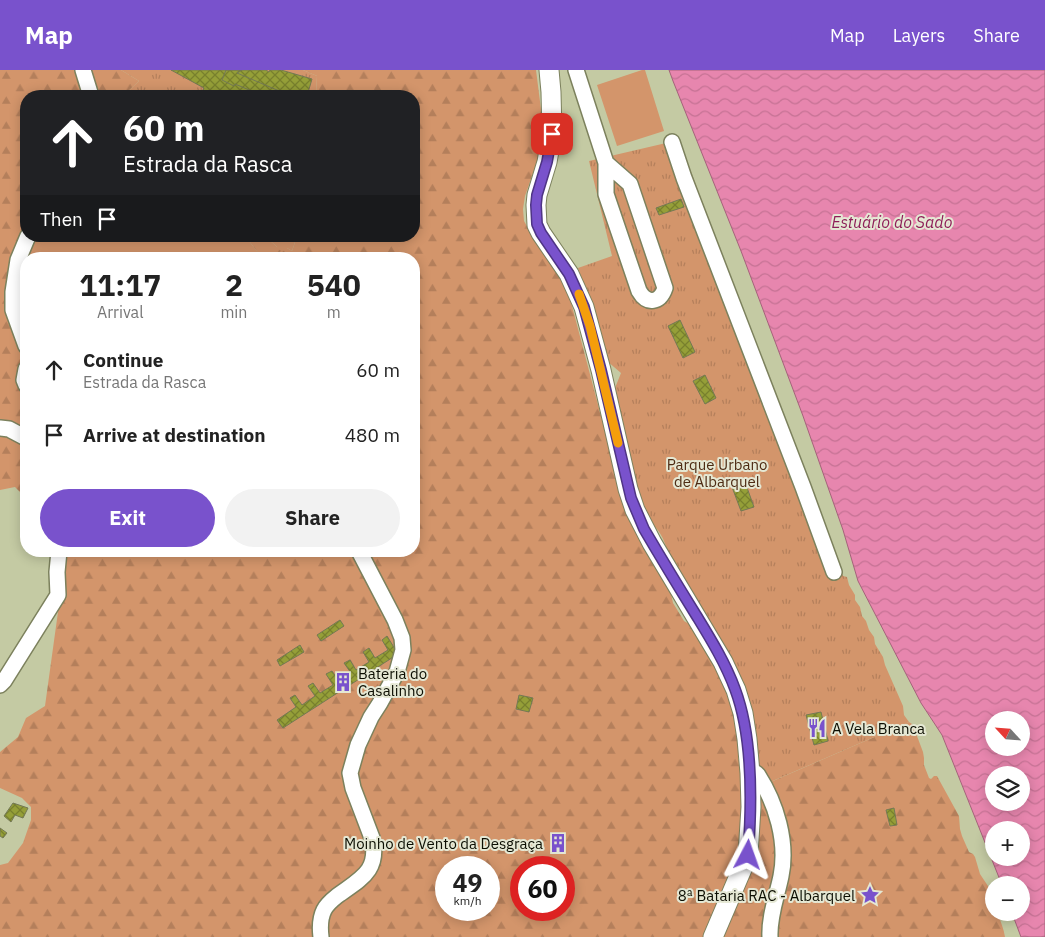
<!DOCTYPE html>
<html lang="en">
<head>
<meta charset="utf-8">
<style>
	body { margin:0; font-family:"IBM Plex Sans",sans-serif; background:#f2f2f2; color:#222; height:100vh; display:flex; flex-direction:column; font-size:19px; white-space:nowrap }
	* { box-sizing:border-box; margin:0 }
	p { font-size:16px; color:#767676 }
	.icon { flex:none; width:28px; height:28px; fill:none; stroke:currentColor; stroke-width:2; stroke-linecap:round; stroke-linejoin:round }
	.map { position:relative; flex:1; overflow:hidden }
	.drawer { position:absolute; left:20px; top:182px; width:400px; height:305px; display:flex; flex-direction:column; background:#fff; border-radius:20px; box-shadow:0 2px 12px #0003 }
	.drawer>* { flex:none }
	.top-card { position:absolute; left:20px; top:20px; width:400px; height:152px; border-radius:20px; box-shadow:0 2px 12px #0003; background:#202124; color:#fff; overflow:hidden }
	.needle { width:32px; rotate:296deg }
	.fabs { position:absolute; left:985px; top:641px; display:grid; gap:10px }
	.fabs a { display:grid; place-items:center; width:45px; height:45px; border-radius:50%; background:#fff; box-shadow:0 2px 12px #0003; font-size:25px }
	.speed { position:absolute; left:435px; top:786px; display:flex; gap:10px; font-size:25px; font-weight:700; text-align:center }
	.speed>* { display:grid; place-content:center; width:65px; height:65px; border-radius:50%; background:#fff; box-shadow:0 2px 12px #0003; line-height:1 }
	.speed small { font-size:12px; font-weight:400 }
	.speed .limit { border:8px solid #d22; background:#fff; color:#111 }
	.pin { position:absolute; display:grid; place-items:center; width:42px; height:42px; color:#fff; margin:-21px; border-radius:10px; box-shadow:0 2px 8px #0006 }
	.me { position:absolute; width:55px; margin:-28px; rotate:4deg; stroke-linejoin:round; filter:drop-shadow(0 0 4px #0008) }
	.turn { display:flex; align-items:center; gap:18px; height:105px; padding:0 20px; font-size:22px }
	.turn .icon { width:65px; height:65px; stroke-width:2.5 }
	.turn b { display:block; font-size:35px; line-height:42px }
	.then { display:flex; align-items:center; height:48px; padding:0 20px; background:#0003; gap:10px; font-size:19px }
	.eta { display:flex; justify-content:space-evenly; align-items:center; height:85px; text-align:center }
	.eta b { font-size:30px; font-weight:700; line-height:35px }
	.cta { display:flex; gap:10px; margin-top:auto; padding:10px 20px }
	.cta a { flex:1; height:58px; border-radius:30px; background:#7952cc; color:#fff; font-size:20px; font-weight:700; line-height:58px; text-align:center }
	.cta a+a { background:#f2f2f2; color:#222 }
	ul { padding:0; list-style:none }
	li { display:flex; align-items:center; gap:15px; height:65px; padding:0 20px }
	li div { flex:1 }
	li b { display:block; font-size:19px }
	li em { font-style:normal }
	header { display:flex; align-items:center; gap:30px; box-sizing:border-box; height:70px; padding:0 25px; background:#7952cc; color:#fff }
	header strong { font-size:24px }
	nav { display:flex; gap:28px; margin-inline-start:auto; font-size:18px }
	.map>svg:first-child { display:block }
	.green { fill:#d3956b }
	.forest { fill:url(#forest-firs); fill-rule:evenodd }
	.park { fill:url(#park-tufts) }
	.water { fill:url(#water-waves); stroke:#a5627a; fill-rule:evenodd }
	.building { fill:url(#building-cross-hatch); stroke:#747955 }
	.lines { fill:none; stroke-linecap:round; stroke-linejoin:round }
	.minor-casing { stroke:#7c815d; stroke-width:18 }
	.major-casing { stroke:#7c815d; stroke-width:21 }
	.minor { stroke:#fff; stroke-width:15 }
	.major { stroke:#fff; stroke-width:19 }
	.route-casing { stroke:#4f3585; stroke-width:12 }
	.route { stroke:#7952cc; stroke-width:9 }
	.slow { stroke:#f59e0b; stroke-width:9 }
	.labels { text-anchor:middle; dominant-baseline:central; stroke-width:4; stroke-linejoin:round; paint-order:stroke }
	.park-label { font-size:15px; fill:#4e2c14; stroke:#e5e8d4 }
	.poi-label { font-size:15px; fill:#0c0e02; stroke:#e5e8d4; text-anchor:start }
	.water-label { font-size:16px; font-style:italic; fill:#8e1e58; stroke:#e5e8d4 }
</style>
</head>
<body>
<header>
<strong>Map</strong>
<nav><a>Map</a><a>Layers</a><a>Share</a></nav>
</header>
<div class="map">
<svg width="1045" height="867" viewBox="0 0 1045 867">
	<defs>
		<pattern id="forest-firs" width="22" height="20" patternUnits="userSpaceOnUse" patternTransform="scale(1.25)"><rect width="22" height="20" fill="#d3956b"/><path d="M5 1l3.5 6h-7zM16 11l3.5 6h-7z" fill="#b47f5b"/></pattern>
		<pattern id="park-tufts" width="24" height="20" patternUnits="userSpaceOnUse" patternTransform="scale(1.25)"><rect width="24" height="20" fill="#d3956b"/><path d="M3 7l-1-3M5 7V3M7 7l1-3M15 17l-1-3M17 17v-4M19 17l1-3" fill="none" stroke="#b47f5b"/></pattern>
		<pattern id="water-waves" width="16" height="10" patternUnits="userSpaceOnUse" patternTransform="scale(1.25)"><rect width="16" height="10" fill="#e786ae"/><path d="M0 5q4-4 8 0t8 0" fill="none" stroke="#c57294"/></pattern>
		<pattern id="building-cross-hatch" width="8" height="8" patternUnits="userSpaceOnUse" patternTransform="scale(1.25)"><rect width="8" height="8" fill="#959f38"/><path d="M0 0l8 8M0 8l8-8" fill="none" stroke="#78802d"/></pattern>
	</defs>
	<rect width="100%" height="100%" fill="#c4caa3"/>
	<path class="green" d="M642,0H645L664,61L617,76L597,15Z
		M31,166H104L105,168L123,171L142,166H244L249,171L263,189H26V278L10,199Z"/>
	<path class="forest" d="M0,0H121L139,11L123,26H26V166L13,190L26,278V428L15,417L0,420Z
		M303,0H536L542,47V68L538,89L525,126L523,139L524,151L533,167L567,217L621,422L670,519L673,533L684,551L696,558L731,623L739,656L738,689L759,717L909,652L915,656L917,659V666L923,682L924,688V695L929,708L931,709L934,706H937L959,746L960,759L962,766L969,782L973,784L975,787L980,804L990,819L994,833V842L998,843C1000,851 1004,859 1005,867H0V795L8,793L23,773L31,750V737L22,728L0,718V682L18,667L26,648L45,636L62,513L65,481H414V189H263L249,171L244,166H265L277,177L287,178L292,181L297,166H414V26H316L317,6ZM446,798H489V840H446ZM521,798H564V840H521Z"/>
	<path class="park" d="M121,0H303L317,6L316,26H123L139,11Z
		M679,70L843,506L847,507L849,515L855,525V530L860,537L862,546L866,551L869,560L874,567L875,574L883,587L885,595L903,636L904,645L909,652L768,713L755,691L745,630L670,491C667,479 664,466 655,457C648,449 647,452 643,441L613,323L621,303L607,291L594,244L578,198L612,186L589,91Z
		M265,166H297L292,181L287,178L281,183L277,177Z"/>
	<path class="water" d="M669,0H1045V867H1021L1012,843L1021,842V815H1002L942,665L921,633L858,511L843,460L803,346L741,181L673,11ZM994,650H1021V678H994ZM994,705H1021V732H994ZM994,760H1021V788H994Z"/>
	<path class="building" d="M171,0H266L269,2L270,0H281L312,9L307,26H200L204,18Z
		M226,0H242L237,3L284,23V26H252L254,22L235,14L234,16L222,10Z
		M681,129L684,137L659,145L656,138Z
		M680,250L695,282L683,288L668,256Z
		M705,305L716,328L705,334L693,311Z
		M745,412L754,437L741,441L732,417Z
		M340,550L344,556L321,571L317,565Z
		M387,566L398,584L283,658L277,650L296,637L290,628L295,625L302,635L315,626L308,616L313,613L320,623L333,615L326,604L332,601L339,611L351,603L344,593L350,590L356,600L369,592L363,582L369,578L375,588L388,580L382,570Z
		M300,575L304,582L280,596L277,590Z
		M519,625L533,628L529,642L516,639Z
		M821,642L828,671L814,675L806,645Z
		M13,733L28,738L23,748L15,745L11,752L4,746Z
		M894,738L897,755L890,756L886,740Z
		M0,758L7,763L3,768L0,766Z
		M552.5 773a5.5 5.5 0 1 1 11 0a5.5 5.5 0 1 1-11 0Z"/>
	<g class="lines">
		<g class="minor-casing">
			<path id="minor" d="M83,0L91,26
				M576,0L606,93V124L639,221C647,235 660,233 665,218L630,114L606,93
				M672,72L684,108L803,417L834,502
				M26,276L13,240V222L18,190L28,166
				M26,299L24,310L26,315
				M0,358L9,359L26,368
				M0,615L4,611L36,560L58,525L57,502L59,481
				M750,703H756L758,705C776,733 788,772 781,806C777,826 769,846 770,867
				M321,867C320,859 320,848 324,840C327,834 332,830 337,826C360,809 380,801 372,768L353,718L350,703L358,675L371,647L380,633L397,602L403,580L402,568L395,550L359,481"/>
		</g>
		<g class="major-casing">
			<path id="major" d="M549,0L551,22L552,64L547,92L537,125L536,135L537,155L541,163L569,204L584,237L601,300L628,419L635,440L652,473L723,592L736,620L743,643L747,669L750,703L751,737L748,785L713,867"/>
		</g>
		<use href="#minor" class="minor"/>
		<use href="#major" class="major"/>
	</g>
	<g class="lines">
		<g class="route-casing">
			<path id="route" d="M552,64L547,92L537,125L536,135L537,154L541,163L569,204L584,237L601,300L631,428L644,459C661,488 678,516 696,545C710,568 725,592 735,619C753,667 752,734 748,785"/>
		</g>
		<use href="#route" class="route"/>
		<path class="slow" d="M579,224L590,256L618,373"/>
	</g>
	<defs>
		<g id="building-bare" transform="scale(1.5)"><path d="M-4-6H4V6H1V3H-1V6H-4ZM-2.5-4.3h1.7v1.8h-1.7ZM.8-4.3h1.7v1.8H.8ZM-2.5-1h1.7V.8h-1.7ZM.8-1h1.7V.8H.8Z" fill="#7952cc" stroke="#e5e8d4" stroke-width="2.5" paint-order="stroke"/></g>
		<g id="restaurant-bare" transform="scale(1.5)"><path d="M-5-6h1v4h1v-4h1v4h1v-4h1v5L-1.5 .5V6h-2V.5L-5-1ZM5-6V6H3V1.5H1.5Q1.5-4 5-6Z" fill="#7952cc" stroke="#e5e8d4" stroke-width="2.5" paint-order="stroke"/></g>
		<g id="sight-bare" transform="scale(1.5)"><path d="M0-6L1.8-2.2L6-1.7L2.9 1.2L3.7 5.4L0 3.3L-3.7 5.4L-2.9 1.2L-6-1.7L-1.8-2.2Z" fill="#7952cc" stroke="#e5e8d4" stroke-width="2.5" paint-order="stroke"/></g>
	</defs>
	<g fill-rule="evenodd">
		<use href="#building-bare" x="343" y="612"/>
		<use href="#restaurant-bare" x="817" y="658"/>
		<use href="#building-bare" x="558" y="773"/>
		<use href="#sight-bare" x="870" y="825"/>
	</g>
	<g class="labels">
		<g class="park-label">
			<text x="717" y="394">Parque Urbano<tspan x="717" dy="17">de Albarquel</tspan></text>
		</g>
		<g class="poi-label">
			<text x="358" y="603">Bateria do<tspan x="358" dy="17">Casalinho</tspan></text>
			<text x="832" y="658">A Vela Branca</text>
			<text x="543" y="773" text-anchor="end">Moinho de Vento da Desgraça</text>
			<text x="855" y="825" text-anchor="end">8ª Bataria RAC - Albarquel</text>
		</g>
		<g class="water-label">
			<text x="892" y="152">Estuário do Sado</text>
		</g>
	</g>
</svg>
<div class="fabs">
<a><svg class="needle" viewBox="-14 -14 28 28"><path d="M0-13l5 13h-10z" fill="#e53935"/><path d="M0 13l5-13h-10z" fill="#767676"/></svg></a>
<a><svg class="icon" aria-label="layers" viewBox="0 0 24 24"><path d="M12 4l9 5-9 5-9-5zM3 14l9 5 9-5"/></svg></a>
<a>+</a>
<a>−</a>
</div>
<div class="speed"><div>49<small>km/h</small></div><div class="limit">60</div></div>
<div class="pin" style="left:552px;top:64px;background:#d93025"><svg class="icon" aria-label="arrive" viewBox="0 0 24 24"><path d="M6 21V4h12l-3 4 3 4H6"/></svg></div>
<svg class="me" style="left:748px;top:785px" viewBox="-20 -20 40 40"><path d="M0-17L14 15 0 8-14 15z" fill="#7952cc" stroke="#fff" stroke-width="4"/></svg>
<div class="top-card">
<div class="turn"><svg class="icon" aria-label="ahead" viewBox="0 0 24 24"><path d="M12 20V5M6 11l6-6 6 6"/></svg><div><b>60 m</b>Estrada da Rasca</div></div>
<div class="then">Then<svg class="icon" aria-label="arrive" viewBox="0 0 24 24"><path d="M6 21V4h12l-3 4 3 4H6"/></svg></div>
</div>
<section class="drawer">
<div class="eta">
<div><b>11:17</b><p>Arrival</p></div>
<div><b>2</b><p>min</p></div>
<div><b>540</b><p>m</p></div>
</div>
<ul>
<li><svg class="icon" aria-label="ahead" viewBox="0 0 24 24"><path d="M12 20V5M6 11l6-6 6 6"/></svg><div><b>Continue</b><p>Estrada da Rasca</p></div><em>60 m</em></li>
<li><svg class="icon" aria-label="arrive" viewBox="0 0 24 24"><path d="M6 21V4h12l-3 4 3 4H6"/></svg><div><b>Arrive at destination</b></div><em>480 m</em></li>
</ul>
<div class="cta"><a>Exit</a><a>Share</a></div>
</section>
</div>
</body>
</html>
